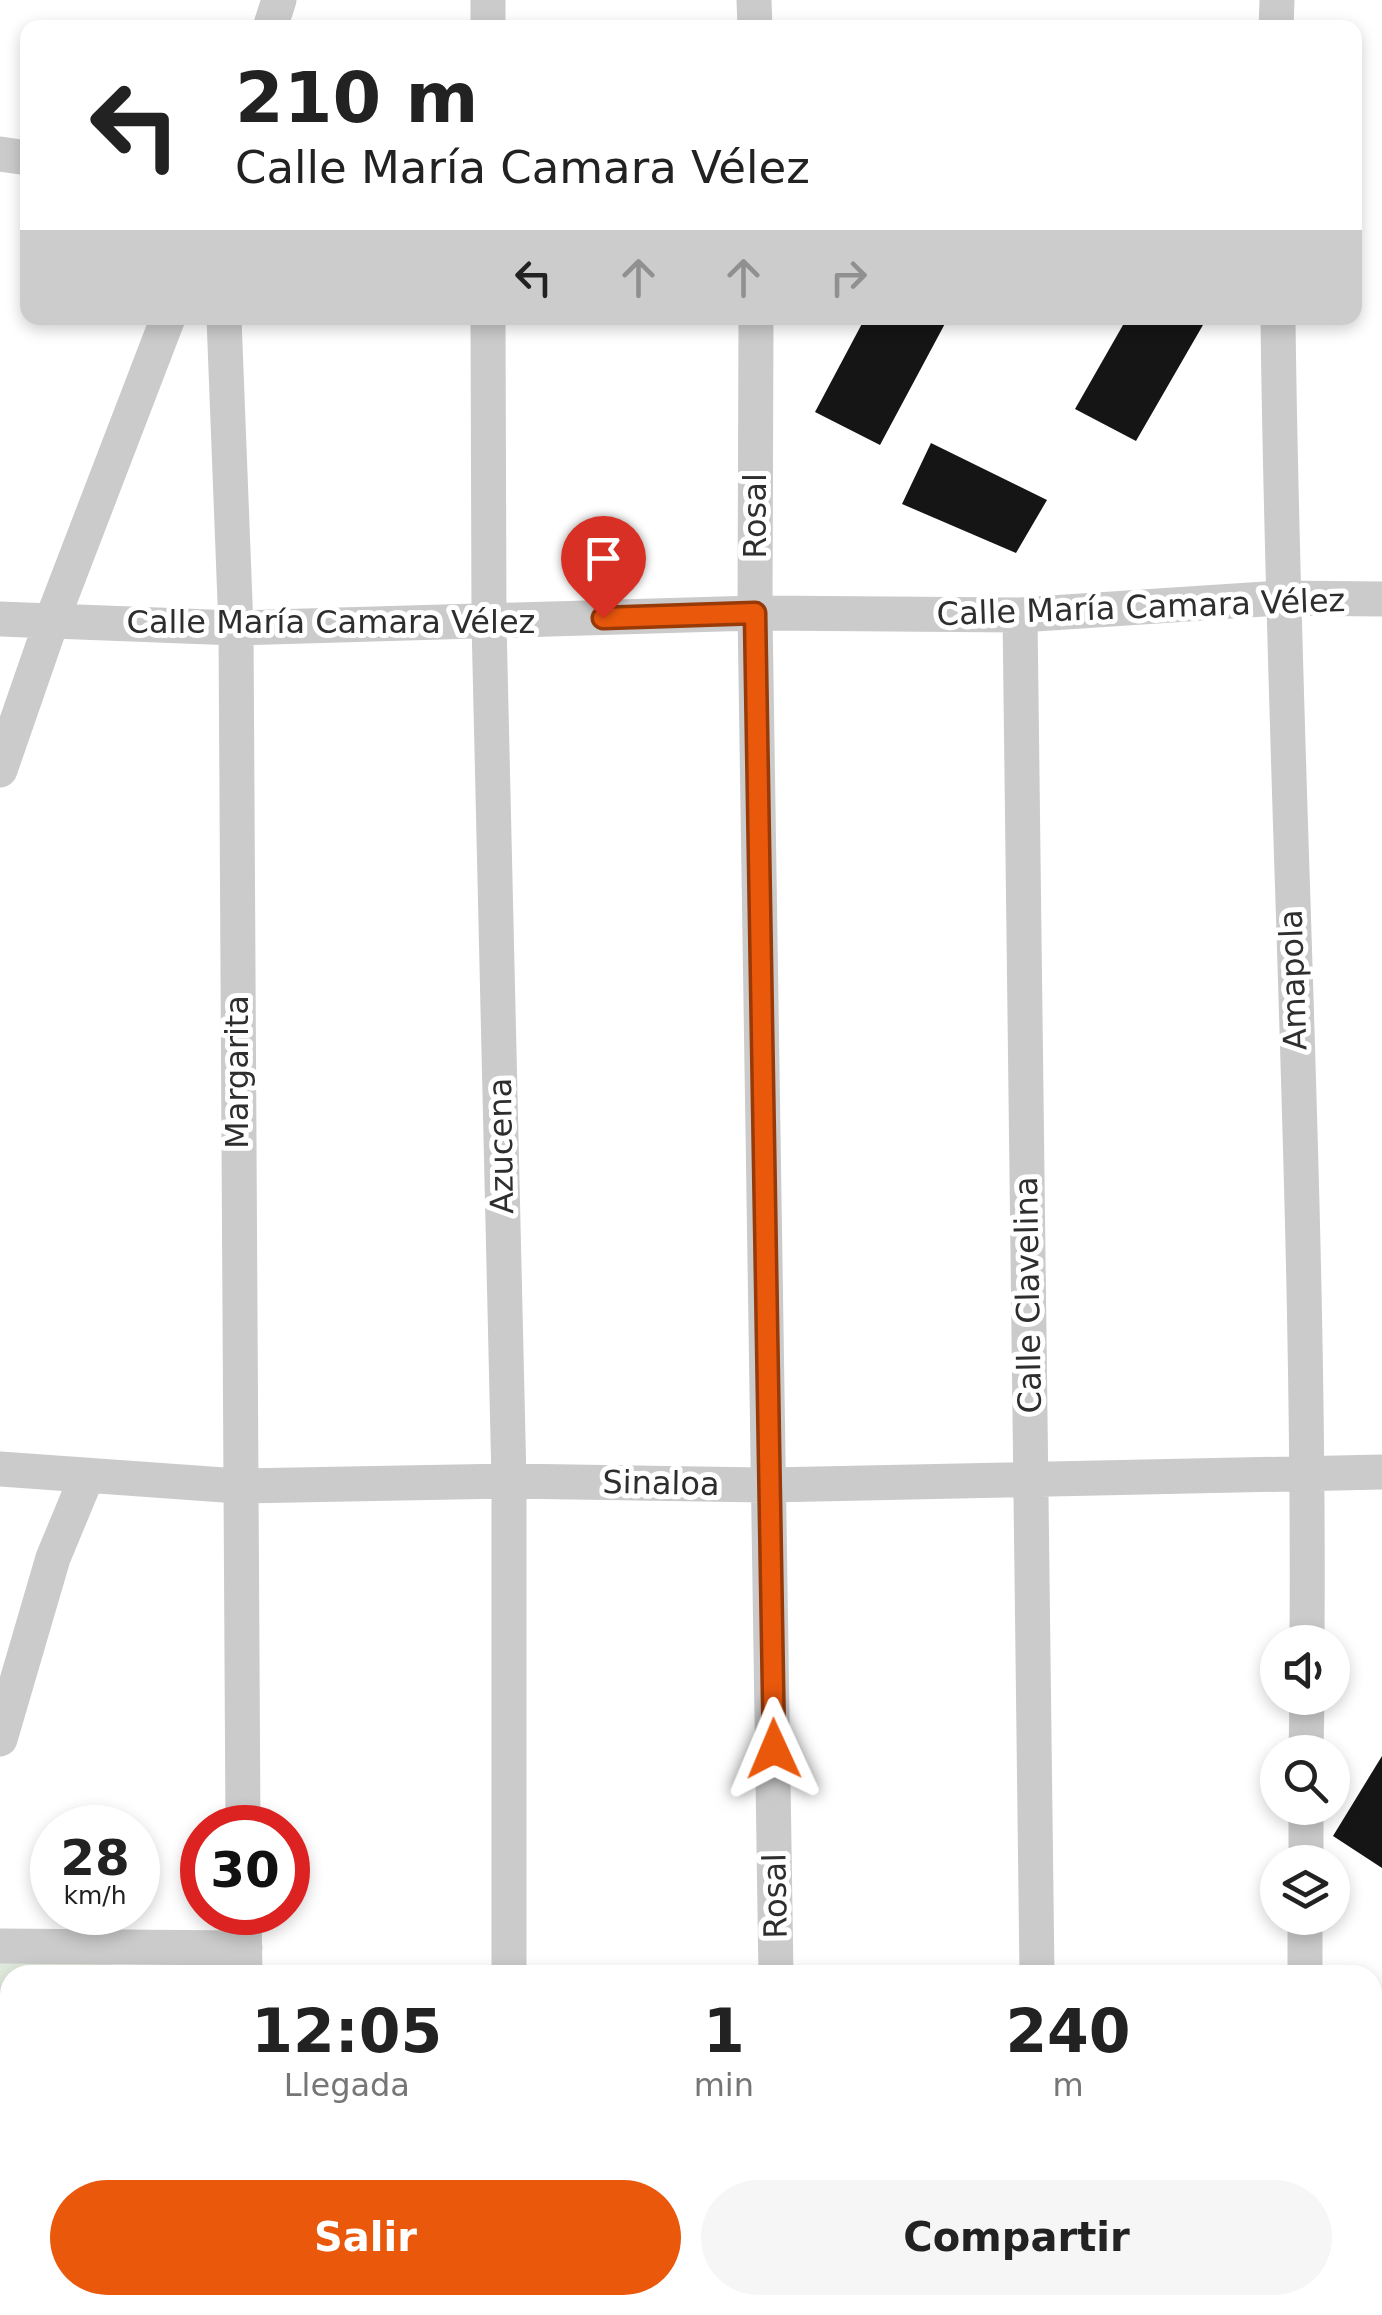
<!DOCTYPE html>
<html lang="es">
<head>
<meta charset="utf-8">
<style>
	body { margin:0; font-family:"DejaVu Sans",sans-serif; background:#f6f6f6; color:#222; height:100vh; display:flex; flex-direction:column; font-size:38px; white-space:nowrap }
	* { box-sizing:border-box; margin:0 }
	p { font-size:32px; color:#767676 }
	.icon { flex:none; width:55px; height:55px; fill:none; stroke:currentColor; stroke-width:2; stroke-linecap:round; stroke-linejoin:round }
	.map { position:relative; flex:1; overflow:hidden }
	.sheet { position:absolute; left:0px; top:1965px; width:1382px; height:350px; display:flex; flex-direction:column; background:#fff; border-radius:30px 30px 0 0; box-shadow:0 5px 15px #0003 }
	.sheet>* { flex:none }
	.hud { position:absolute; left:20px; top:20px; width:1342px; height:305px; border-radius:20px; box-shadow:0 5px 15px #0003; background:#fff; color:#222; overflow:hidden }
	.controls { position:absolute; left:1260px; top:1625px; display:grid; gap:20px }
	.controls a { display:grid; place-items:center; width:90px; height:90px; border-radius:50%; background:#fff; box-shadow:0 5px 15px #0003; font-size:50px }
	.speed { position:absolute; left:30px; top:1805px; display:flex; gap:20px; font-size:50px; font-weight:700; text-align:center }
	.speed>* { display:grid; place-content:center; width:130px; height:130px; border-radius:50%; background:#fff; box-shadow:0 5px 15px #0003; line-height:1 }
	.speed small { font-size:25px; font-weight:400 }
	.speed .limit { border:15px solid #d22; background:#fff; color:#111 }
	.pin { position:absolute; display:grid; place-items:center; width:85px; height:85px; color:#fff; margin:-102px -42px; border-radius:50% 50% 50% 0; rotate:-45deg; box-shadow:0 0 10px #0007 }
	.pin .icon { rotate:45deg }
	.me { position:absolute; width:110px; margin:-55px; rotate:359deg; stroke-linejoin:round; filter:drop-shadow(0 0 8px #0008) }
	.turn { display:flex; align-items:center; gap:35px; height:210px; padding:0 50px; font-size:45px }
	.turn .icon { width:130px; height:130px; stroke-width:2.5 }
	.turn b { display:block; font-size:70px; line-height:85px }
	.lanes { display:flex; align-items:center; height:95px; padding:0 50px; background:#0003; justify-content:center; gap:50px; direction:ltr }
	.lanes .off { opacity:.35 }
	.eta { display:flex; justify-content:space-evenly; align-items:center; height:170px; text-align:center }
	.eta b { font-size:60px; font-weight:800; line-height:70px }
	.cta { display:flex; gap:20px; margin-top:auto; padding:20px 50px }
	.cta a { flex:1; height:115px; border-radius:60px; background:#ea580c; color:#fff; font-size:40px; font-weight:800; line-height:115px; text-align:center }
	.cta a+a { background:#f6f6f6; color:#222 }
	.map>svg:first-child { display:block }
	.green { fill:#e0eadc }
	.building { fill:#151515 }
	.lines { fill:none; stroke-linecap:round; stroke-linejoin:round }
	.minor { stroke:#cbcbcb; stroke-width:35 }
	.tertiary { stroke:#cbcbcb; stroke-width:42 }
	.route-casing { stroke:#983908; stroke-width:25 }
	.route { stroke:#ea580c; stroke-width:18 }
	.labels { text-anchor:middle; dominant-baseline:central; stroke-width:10; stroke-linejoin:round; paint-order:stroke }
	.street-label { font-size:32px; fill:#2e2e2e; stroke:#fff }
</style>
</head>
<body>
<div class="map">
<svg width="1382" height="2315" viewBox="0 0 1382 2315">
	<rect width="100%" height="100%" fill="#fff"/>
	<path class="green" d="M112,1959L114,1975H10V2115L0,2111V1962Z"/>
	<path class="building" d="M865,318H948L880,445L815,412Z
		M1127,318H1207L1136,441L1075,409Z
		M931,443L1047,500L1016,553L902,504Z
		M1382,1756V1868L1333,1836Z"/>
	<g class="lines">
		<path class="minor" d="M488,0V28
			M754,0L755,28
			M270,28L279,0
			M1276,28L1277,0
			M0,154L28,158
			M224,318L236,628L243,1828
			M488,318L489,622L509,1481V1975
			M756,318L755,613L776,1975
			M1278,318C1283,759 1310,1201 1307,1642
			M1020,615L1037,1975
			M0,619L236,628L755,613L1020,615L1281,598L1382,599
			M0,770L52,620L168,318
			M0,1469L238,1486L509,1481L770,1485L1382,1472
			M0,1739L53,1558L87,1476
			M1306,1752L1307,1698
			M1306,1862V1808
			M244,1912L245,1975
			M0,1946L245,1948
			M1305,1975V1918
			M250,2305V2315
			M780,2305V2315
			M1042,2305V2315
			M1303,2313L1382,2315
			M509,2315V2305"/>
		<path class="tertiary" d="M0,2134L10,2138
			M448,2305L474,2315"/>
	</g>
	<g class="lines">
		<g class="route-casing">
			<path id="route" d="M603,618L755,613L774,1749"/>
		</g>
		<use href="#route" class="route"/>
	</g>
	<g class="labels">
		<g class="street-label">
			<text transform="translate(755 516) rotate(-90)">Rosal</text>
			<text transform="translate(1141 607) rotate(-2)">Calle María Camara Vélez</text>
			<text x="331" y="622">Calle María Camara Vélez</text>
			<text transform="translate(1293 980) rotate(-92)">Amapola</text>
			<text transform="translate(237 1072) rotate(-90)">Margarita</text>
			<text transform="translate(501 1146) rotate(-91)">Azucena</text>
			<text transform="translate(1028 1295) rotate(-91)">Calle Clavelina</text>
			<text transform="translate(661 1483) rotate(1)">Sinaloa</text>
			<text transform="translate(775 1896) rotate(-91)">Rosal</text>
		</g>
	</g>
</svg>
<div class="controls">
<a><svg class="icon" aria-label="sound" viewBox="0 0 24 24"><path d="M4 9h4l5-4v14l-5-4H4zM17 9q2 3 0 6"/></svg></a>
<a><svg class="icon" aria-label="search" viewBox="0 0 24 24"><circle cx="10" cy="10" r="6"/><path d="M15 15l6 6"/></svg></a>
<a><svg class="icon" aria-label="layers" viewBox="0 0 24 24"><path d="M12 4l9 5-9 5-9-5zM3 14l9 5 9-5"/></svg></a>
</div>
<div class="speed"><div>28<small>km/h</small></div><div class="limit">30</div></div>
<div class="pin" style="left:603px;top:618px;background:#d93025"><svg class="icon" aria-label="arrive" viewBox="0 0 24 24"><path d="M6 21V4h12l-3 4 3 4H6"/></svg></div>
<svg class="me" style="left:774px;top:1749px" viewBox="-20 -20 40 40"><path d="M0-17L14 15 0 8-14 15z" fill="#ea580c" stroke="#fff" stroke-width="4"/></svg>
<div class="hud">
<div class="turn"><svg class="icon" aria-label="left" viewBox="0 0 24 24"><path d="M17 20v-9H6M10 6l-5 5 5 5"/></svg><div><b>210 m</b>Calle María Camara Vélez</div></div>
<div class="lanes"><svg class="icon" aria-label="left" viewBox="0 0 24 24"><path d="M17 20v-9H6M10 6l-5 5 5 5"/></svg><svg class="icon off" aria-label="ahead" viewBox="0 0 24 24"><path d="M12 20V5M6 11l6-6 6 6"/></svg><svg class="icon off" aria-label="ahead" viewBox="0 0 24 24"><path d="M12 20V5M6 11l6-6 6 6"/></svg><svg class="icon off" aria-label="right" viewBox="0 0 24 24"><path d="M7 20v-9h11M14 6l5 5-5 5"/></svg></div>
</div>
<section class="sheet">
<div class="eta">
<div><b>12:05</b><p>Llegada</p></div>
<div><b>1</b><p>min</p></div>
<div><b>240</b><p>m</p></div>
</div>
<div class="cta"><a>Salir</a><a>Compartir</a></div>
</section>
</div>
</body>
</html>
